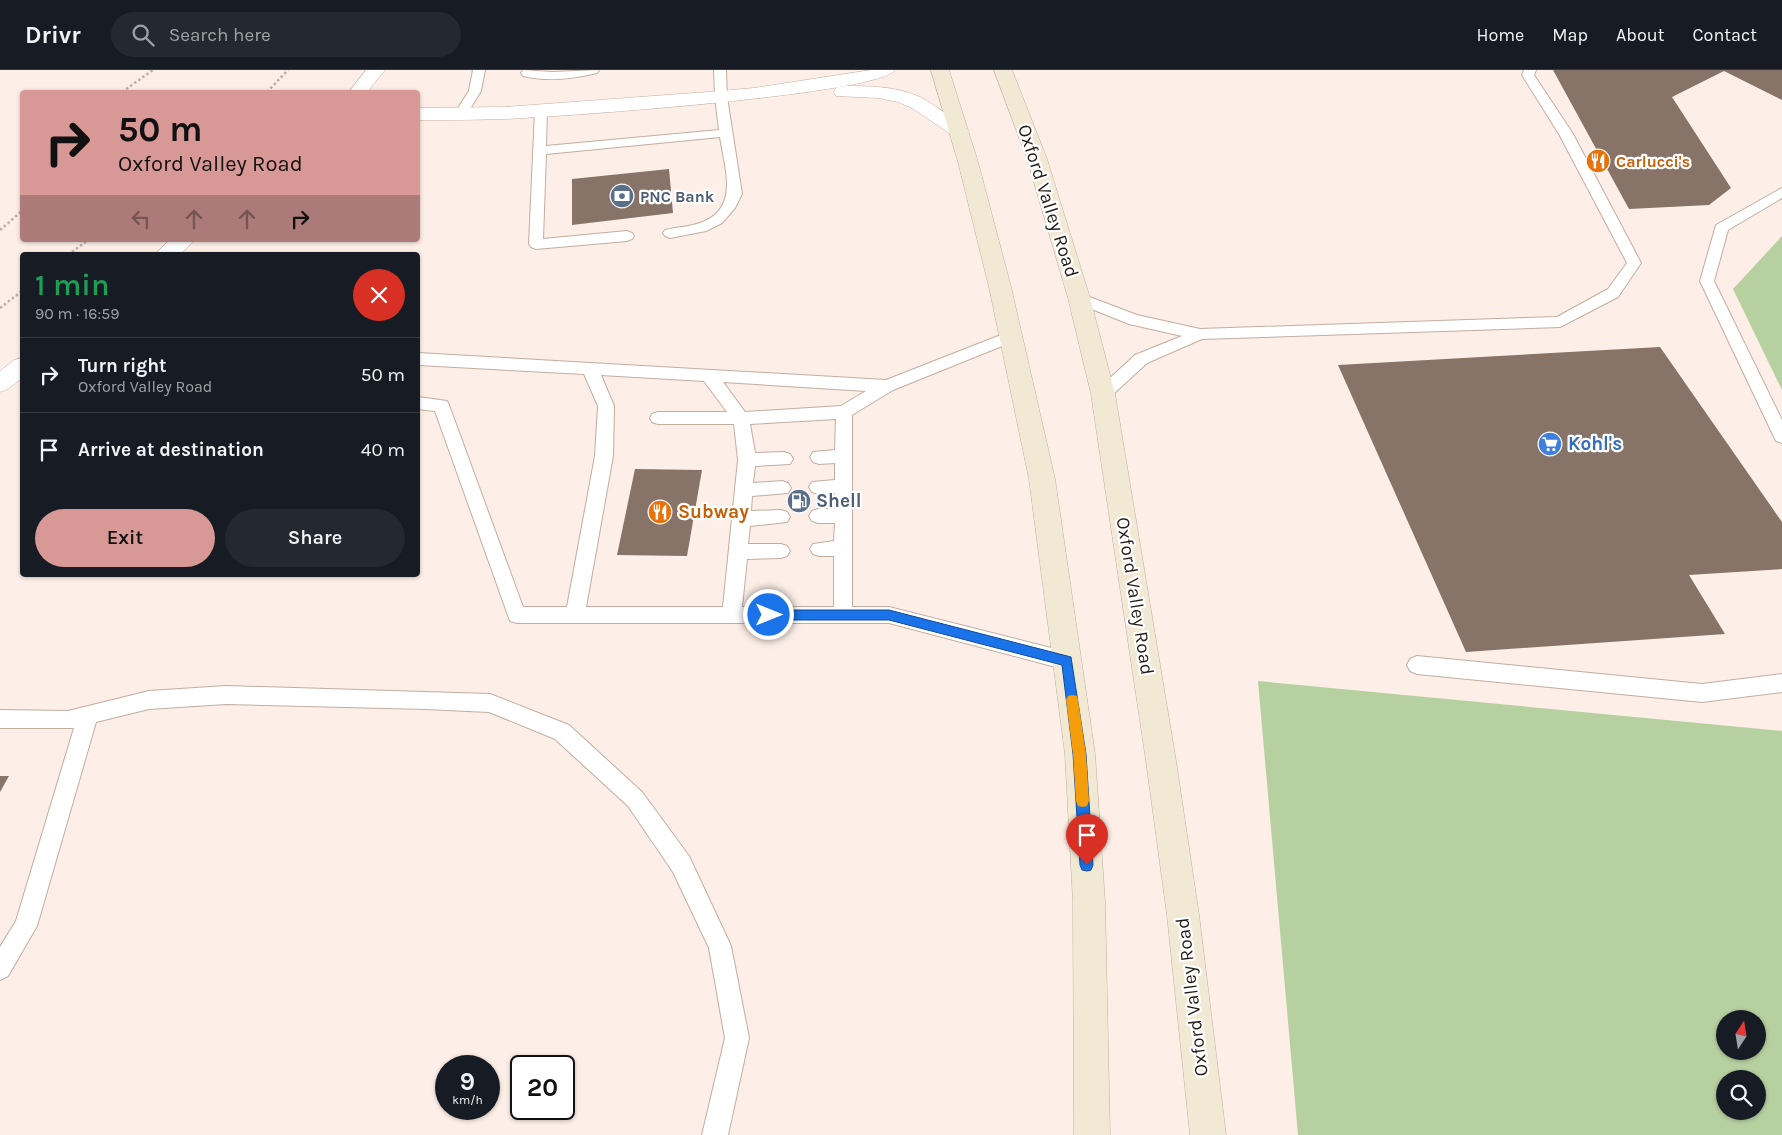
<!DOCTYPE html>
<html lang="en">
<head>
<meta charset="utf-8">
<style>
	body { margin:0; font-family:Karla,sans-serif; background:#242831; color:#f1f3f6; height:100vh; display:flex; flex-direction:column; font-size:19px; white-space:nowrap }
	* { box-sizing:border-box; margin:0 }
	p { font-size:16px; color:#9ea1a6 }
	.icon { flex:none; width:28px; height:28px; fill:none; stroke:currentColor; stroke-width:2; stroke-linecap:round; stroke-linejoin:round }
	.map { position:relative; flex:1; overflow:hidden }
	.drawer { position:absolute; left:20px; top:182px; width:400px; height:325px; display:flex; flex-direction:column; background:#171b24; border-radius:5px; box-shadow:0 1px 4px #0004 }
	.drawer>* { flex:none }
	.guide { position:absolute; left:20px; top:20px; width:400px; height:152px; border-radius:5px; box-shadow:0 1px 4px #0004; background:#d89996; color:#111; overflow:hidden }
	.needle { width:32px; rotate:12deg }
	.controls { position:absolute; left:1716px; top:940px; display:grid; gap:10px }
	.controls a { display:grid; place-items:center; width:50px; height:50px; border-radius:50%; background:#171b24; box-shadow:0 1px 4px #0004; font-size:25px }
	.speed { position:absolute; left:435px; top:985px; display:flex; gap:10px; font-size:25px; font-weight:700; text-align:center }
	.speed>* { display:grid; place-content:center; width:65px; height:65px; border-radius:50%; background:#171b24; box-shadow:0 1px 4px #0004; line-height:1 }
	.speed small { font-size:12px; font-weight:400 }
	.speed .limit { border:2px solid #111; border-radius:8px; background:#fff; color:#111 }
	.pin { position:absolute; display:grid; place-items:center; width:42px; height:42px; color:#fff; margin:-51px -21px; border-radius:50% 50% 50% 0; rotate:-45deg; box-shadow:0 0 5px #0007 }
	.pin .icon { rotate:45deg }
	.me { position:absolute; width:55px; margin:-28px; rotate:90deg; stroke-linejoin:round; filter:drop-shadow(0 0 4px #0008) }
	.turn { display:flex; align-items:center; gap:18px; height:105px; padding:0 15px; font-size:22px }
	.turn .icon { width:65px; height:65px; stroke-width:2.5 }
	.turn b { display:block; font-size:35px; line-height:42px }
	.lanes { display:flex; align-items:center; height:48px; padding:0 15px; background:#0003; justify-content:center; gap:25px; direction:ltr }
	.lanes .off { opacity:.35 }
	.round { display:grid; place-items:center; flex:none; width:52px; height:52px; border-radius:26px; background:#242831 }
	.summary { display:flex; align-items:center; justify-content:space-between; height:85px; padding:0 15px }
	h1 { font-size:30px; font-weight:600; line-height:38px; color:#1e9e55 }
	.button { display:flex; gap:10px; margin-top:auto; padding:10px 15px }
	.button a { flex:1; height:58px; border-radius:30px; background:#d89996; color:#111; font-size:20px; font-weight:600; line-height:58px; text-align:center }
	.button a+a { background:#242831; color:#f1f3f6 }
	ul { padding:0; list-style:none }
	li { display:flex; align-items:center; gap:15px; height:75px; padding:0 15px; border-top:1px solid #363941 }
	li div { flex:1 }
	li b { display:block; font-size:19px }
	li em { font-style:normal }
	header { display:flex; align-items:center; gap:30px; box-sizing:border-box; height:70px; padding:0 25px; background:#171b24; border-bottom:1px solid #363941 }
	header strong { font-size:24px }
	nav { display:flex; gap:28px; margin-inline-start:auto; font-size:18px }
	.search { width:350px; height:45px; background:#242831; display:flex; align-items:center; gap:12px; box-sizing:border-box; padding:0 18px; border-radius:28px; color:#9ea1a6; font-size:19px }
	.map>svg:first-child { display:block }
	.green { fill:#b6d0a0; fill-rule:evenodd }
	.building { fill:#877367 }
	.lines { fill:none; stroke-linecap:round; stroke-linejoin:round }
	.service-casing { stroke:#c2ada0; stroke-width:2 }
	.minor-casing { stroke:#c2ada0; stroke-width:1 }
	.secondary-casing { stroke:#c2ada0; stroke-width:1 }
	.path { stroke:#bbafa8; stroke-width:2.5; stroke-dasharray:2.5 2.5; stroke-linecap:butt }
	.service { fill:#fff; fill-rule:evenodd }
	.minor { fill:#fff; fill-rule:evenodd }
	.secondary { fill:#f2e9d5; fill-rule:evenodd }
	.route { fill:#1a73e8; stroke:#114b97 }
	.slow { fill:#f59e0b }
	.labels { text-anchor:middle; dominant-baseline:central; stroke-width:4.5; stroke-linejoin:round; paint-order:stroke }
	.far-food-label { font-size:16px; font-weight:bold; fill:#c56008; stroke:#fff; text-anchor:start }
	.far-service-label { font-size:16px; font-weight:bold; fill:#4e5e75; stroke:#fff; text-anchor:start }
	.street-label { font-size:19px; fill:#241c17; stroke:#fff }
	.shop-label { font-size:19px; font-weight:bold; fill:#366cbe; stroke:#fff; text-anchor:start }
	.service-label { font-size:19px; font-weight:bold; fill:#4e5e75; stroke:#fff; text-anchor:start }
	.food-label { font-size:19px; font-weight:bold; fill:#c56008; stroke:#fff; text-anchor:start }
</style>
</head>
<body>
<header>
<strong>Drivr</strong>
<div class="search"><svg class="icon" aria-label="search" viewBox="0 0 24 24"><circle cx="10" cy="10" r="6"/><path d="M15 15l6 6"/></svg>Search here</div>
<nav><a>Home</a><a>Map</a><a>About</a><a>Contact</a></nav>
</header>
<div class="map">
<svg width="1782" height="1065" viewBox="0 0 1782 1065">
	<rect width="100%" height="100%" fill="#fdefe7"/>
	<path class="green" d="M1782,166V320L1733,219Z
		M1258,611L1782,661V1065H1298ZM1725,949H1758V981H1725ZM1725,1009H1758V1041H1725Z"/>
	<path class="building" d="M1553,0H1782V30L1724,1L1672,27L1731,118L1709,135L1629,139Z
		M669,99L673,143L572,155V109Z
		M1660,277L1782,452V499L1689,505L1725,564L1466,582L1338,295Z
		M635,399L702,400L687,486L617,485Z
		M0,706H9L0,722Z"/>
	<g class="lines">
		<g class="service-casing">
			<path id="service" d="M473,0H485L481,21L465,47H455L454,44L469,21Z
				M523,0L552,2L599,0L597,3C572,9 548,12 523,6L521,3Z
				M714,0H726L727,27L742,124L735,138L722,153L706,161L670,168L665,166L663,163L665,160C676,157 689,157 700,153C740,139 725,99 720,67L546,84L543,169L627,161L632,163L634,166L632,169L627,171L536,179L531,177L529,174L535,40L536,37H546L547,40L546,76L719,60L715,27Z
				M1524,0H1536L1534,5L1573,64L1641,193L1618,227L1560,257L1202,269L1147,293L1109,328L1103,330L1097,328L1095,324L1097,320L1135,285L1182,266L1129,254L1074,232L1071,228L1074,224L1079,223L1137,245L1200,259L1557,247L1608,219L1627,193L1559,64L1522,5Z
				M1782,118V128L1728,160L1714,211L1782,350V373L1776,371L1774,367L1700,211L1716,155Z
				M1011,261L1017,262L1019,266L1017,270L893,320L852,345V537H889L1067,582L1074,585L1077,591L1074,597L1067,600L889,553H517L510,551L435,341L418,339V327L447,331L449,335L523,537H567L595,386L598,336L584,304L418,295V283L886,310ZM601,305L704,311L727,342H658L652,344L650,348L652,352L658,354H734L738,390L723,537H586L613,386L614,336ZM723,312L866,321L841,336L745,342ZM836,349L835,380L813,382L810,387L813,392L819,394L835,393V410L812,412L809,417L812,422L818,424L835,423V439H818L812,441L809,446L812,451L818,453H835L834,471L813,474L810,479L813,484L819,486H834V537H742L747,489L781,488L787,486L790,481L787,476L781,474H748L750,456L787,452L790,447L787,442L781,440L751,441L752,426L788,423L791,418L788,413L782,411L753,413L755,396L790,394L793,389L790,384L784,382L755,383L750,354Z
				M1417,586L1702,614L1782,604V622L1702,632L1417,604L1410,601L1407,595L1410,589Z
				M226,616L490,624L569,655L642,722L689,786L731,876L749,968L728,1065H702L725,968L709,878L673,802L628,736L555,669L489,642L426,639L226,634L149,639L96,652L37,856L8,906L0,910V877L16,851L74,658H0V640L68,641L149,621Z"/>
		</g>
		<g class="minor-casing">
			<path id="minor" d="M366,0H385L367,22H349Z
				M871,0H895C878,25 554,47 505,49C476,50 446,50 418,50V38L505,37L721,21L754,18Z
				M843,16C869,16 896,16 920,27C936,35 950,48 966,57L969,61L966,65L959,67L952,65L912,38L898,32L878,28L836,26L834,22L836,18Z
				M170,170H195L179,185H154Z
				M22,288V308L8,319L0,322V301L14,290Z"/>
		</g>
		<g class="secondary-casing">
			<path id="secondary" d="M931,0H949L978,92L1011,217L1055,409L1095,684L1105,832L1110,1065H1074L1073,832L1065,684L1029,409L989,217L958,92Z
				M994,0H1012L1047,89L1090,228L1115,324L1176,691L1199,845L1226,1065H1190L1167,845L1146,691L1091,324L1068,228L1027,89Z"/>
		</g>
		<path class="path" d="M122,22L153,0
			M267,22L288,0
			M0,160L22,141
			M68,185L88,170
			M0,238L22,221"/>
		<use href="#service" class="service"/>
		<use href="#minor" class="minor"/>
		<use href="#secondary" class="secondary"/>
	</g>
	<path class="route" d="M769,540H889L1071,587L1086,684L1093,795L1091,800L1087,801L1082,800L1080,795L1073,684L1062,595L889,550H769L765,549L764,545L765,542Z"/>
	<path class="slow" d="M1072,625L1077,626L1078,630L1086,684L1089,731L1087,736L1083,737L1078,736L1076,731L1073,684L1066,630L1068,626Z"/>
	<defs>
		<g id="restaurant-disc" transform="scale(1.25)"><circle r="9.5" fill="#e8710a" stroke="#fff"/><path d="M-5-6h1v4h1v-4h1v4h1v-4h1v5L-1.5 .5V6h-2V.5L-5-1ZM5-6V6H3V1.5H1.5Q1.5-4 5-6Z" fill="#fff"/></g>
		<g id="bank-disc" transform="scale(1.25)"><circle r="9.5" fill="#5c6f8a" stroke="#fff"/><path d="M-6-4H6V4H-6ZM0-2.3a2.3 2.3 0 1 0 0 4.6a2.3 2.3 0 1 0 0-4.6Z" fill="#fff"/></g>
		<g id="supermarket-disc" transform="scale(1.25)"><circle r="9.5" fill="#3f7fe0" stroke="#fff"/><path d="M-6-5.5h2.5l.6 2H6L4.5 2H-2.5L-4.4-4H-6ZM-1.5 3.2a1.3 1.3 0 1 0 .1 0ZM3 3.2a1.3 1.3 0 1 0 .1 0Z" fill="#fff"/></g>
		<g id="fuel-disc" transform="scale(1.25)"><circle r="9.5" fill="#5c6f8a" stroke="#fff"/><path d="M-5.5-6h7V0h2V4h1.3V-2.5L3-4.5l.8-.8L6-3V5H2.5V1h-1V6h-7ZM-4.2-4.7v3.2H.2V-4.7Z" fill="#fff"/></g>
	</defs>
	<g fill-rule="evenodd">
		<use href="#restaurant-disc" x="1598" y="91"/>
		<use href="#bank-disc" x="622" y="126"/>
		<use href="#supermarket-disc" x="1550" y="374"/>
		<use href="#fuel-disc" x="799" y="431"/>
		<use href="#restaurant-disc" x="660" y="442"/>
	</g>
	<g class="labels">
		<g class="far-food-label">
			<text x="1616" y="91">Carlucci's</text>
		</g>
		<g class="far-service-label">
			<text x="640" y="126">PNC Bank</text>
		</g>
		<g class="street-label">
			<text transform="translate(1048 131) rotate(72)">Oxford Valley Road</text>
			<text transform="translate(1135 526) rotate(81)">Oxford Valley Road</text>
			<text transform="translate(1192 927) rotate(-97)">Oxford Valley Road</text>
		</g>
		<g class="shop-label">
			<text x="1568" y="374">Kohl's</text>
		</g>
		<g class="service-label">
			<text x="816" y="431">Shell</text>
		</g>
		<g class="food-label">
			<text x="678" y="442">Subway</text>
		</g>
	</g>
</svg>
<div class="controls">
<a><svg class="needle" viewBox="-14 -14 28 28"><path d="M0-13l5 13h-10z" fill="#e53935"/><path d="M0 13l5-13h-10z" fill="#9ea1a6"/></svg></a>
<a><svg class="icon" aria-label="search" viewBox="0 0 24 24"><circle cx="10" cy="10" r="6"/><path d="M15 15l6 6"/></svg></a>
</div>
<div class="speed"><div>9<small>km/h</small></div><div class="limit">20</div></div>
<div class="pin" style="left:1087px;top:795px;background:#d93025"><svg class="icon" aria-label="arrive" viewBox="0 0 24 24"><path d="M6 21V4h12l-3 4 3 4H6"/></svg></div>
<svg class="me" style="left:769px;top:545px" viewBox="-20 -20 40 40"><circle r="17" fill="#1a73e8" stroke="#fff" stroke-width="3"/><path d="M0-11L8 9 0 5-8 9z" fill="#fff"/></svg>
<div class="guide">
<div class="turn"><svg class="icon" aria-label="right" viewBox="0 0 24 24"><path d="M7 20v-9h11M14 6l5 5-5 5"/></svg><div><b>50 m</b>Oxford Valley Road</div></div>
<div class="lanes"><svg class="icon off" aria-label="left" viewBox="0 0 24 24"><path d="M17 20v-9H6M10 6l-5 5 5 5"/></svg><svg class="icon off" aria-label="ahead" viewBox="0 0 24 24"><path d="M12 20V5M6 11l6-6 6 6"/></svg><svg class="icon off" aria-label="ahead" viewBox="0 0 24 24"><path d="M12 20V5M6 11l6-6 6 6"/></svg><svg class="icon" aria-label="right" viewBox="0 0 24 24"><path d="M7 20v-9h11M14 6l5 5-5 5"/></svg></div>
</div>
<section class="drawer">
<div class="summary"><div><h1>1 min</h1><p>90 m · 16:59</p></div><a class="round" style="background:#d93025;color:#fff"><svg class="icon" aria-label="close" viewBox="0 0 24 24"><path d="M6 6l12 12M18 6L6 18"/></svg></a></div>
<ul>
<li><svg class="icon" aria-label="right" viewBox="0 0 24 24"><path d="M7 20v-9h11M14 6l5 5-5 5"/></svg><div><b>Turn right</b><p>Oxford Valley Road</p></div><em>50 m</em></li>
<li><svg class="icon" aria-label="arrive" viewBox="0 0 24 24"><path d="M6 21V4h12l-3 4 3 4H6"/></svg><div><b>Arrive at destination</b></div><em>40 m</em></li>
</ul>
<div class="button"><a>Exit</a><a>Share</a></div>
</section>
</div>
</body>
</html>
